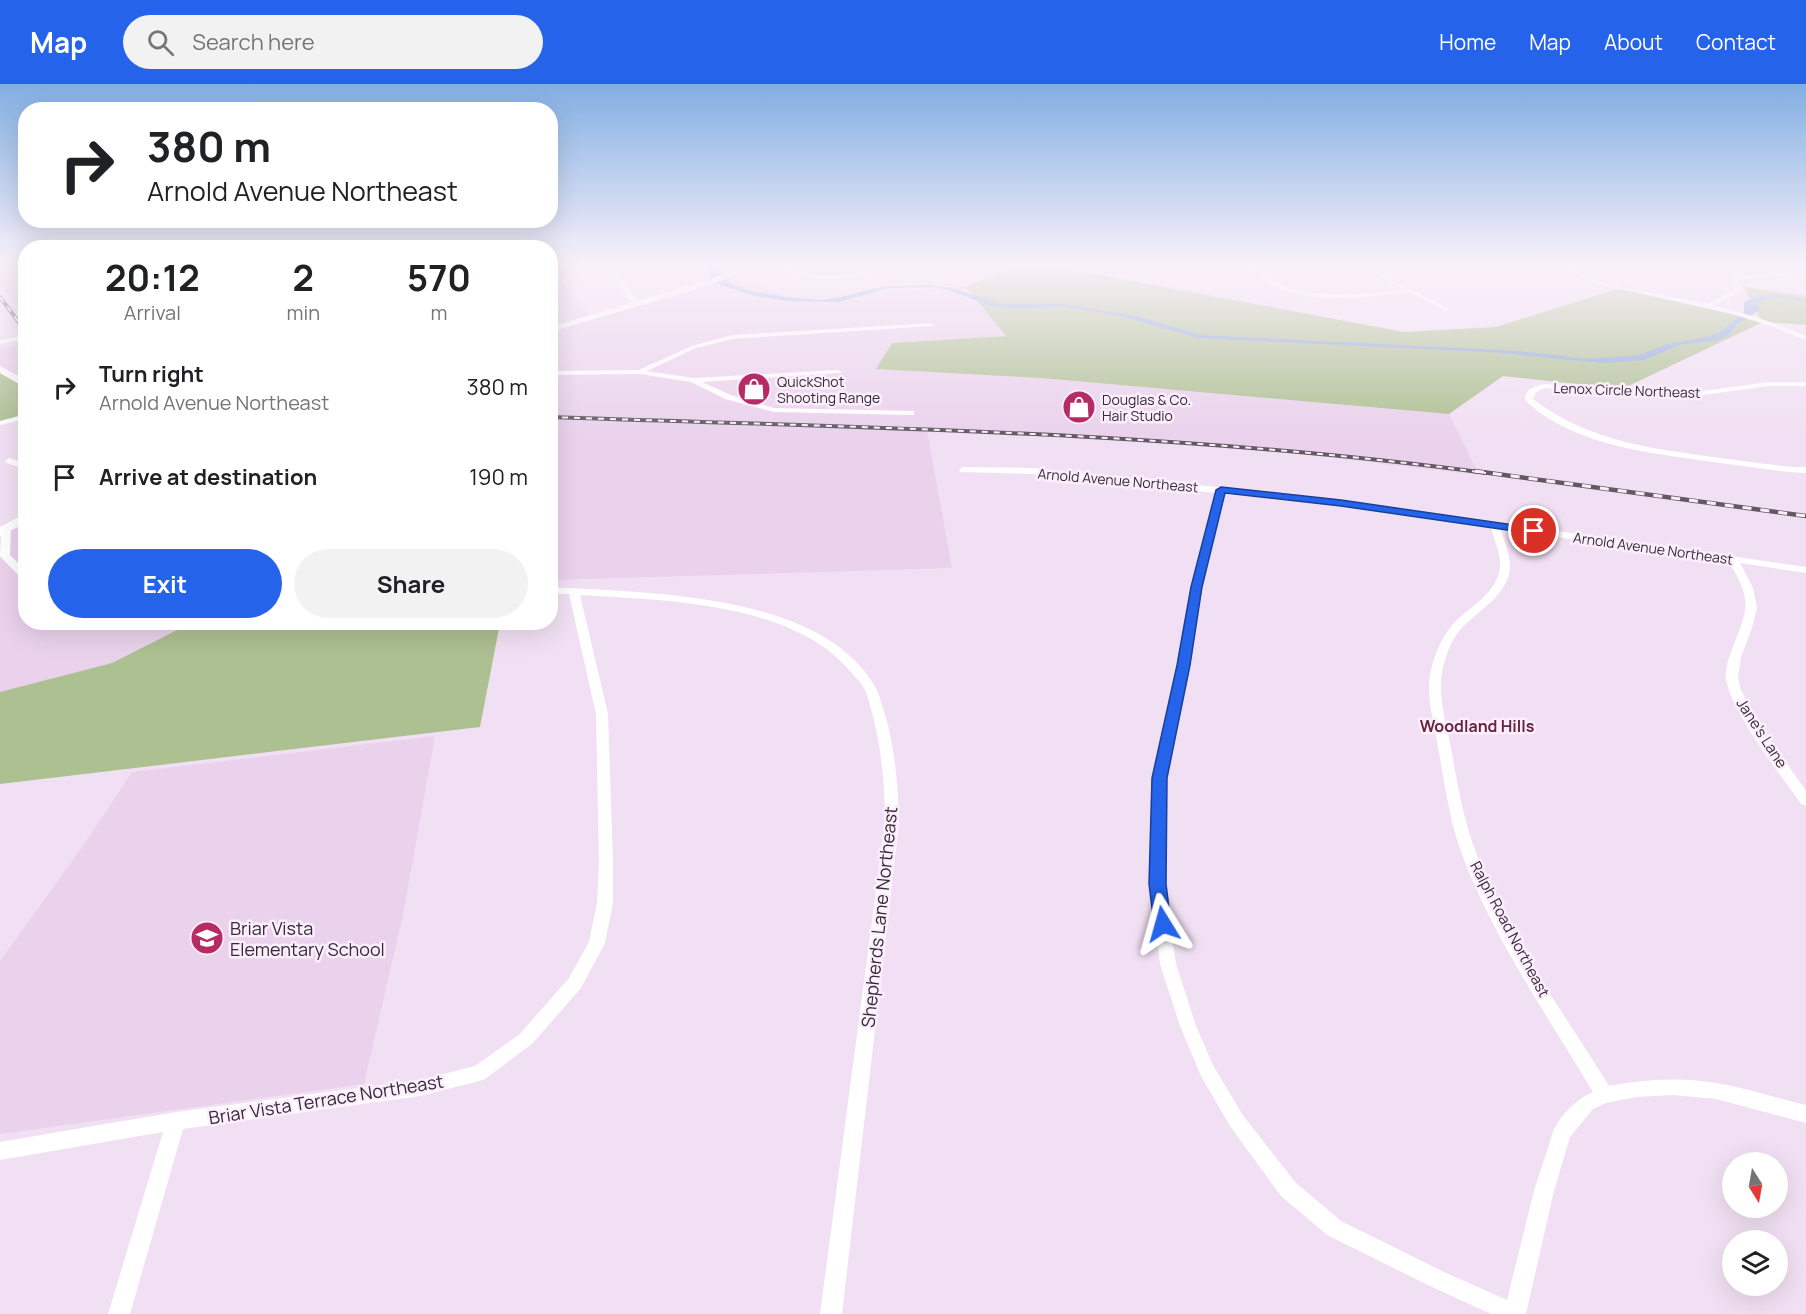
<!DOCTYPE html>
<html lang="en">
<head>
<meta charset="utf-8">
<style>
	body { margin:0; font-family:Manrope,sans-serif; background:#f2f2f2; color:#202124; height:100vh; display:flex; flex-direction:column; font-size:22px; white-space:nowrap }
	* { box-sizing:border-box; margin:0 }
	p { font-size:20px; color:#757577 }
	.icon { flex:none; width:33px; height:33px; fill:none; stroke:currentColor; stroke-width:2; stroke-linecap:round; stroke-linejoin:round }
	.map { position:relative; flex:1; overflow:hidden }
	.drawer { position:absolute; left:18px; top:156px; width:540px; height:390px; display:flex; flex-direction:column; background:#fff; border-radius:24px; box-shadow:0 6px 24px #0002 }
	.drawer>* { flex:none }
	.top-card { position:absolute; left:18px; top:18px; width:540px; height:126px; border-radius:24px; box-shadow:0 6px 24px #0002; background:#fff; color:#202124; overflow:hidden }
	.needle { width:39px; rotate:169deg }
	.tools { position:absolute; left:1722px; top:1068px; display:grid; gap:12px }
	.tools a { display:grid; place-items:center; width:66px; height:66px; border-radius:50%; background:#fff; box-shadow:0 6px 24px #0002; font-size:30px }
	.pin { position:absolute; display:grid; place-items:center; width:51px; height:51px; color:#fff; margin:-26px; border:3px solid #fff; border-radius:50%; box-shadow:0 2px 6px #0007 }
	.me { position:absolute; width:66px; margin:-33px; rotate:352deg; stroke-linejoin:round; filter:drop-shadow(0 0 4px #0008) }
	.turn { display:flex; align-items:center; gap:21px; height:126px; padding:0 30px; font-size:27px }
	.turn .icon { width:78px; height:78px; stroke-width:2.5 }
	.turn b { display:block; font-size:42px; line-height:51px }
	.eta { display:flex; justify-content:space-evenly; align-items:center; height:102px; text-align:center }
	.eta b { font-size:36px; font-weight:700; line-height:42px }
	.primary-button { display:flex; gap:12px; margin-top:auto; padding:12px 30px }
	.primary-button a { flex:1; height:69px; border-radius:36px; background:#2563eb; color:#fff; font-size:24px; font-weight:700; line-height:69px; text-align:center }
	.primary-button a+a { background:#f2f2f2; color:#202124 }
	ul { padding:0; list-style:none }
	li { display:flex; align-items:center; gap:18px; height:90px; padding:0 30px }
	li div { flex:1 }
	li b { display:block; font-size:22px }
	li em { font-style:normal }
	header { display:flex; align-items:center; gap:36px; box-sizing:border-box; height:84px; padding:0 30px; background:#2563eb; color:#fff }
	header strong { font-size:28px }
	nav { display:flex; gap:33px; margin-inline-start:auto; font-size:21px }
	.search { width:420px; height:54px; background:#f2f2f2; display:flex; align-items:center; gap:15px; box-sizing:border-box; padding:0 21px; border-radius:33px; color:#757577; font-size:22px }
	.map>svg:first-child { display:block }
	.built { fill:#ead2ec }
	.green { fill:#adc091 }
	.water { fill:#8aa6d8 }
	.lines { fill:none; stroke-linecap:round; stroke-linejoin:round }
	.minor { fill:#fff; fill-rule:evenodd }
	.tertiary { fill:#fff; fill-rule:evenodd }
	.secondary { fill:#fff; fill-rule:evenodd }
	.rail-far1-casing { stroke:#625963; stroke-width:4 }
	.rail-casing { stroke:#625963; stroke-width:4.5 }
	.rail-far1 { stroke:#fdeefe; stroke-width:2; stroke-dasharray:6; stroke-linecap:butt }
	.rail { stroke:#fdeefe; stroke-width:3; stroke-dasharray:9; stroke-linecap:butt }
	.route { fill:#2563eb; stroke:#184099; stroke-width:1.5 }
	.labels { text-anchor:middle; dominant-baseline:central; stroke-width:5; stroke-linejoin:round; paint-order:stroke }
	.far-poi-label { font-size:14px; fill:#332c33; stroke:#fdeefe; text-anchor:start }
	.far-street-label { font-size:14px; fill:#332c33; stroke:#fdeefe }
	.street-label { font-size:15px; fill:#332c33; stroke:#fdeefe }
	.neighbourhood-label { font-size:16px; font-weight:bold; fill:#67243c; stroke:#fdeefe }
	.near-street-label { font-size:18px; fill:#332c33; stroke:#fdeefe }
	.near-poi-label { font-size:18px; fill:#332c33; stroke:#fdeefe; text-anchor:start }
</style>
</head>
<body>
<header>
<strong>Map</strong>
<div class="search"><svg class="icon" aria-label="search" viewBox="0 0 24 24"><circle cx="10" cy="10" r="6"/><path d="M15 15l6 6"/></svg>Search here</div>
<nav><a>Home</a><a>Map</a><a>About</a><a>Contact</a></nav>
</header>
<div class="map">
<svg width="1806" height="1230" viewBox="0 0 1806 1230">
	<rect width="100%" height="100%" fill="#f1e0f3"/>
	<path class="built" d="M0,181H25V232L0,202Z
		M550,185L594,235L724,192L794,213L966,203L1006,252L892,259L876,285L1041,294L1449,330L1479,391L1183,356L927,346L952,484L551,496Z
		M25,260V300L0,287V264Z
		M25,430L26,538L191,539L113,579L0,608V446Z
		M435,652L403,831L364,1000L0,1050V877L83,762L132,688Z"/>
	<path class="green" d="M1017,181H1048L1404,248L1496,243L1623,203L1762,238L1744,203L1806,212V241L1763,238L1622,305L1503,292L1449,330L1041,294L876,285L892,259L1006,252L966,203Z
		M0,287L26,300L25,332L0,339Z
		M191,539V538L500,539L480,643L0,700V608L112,579Z"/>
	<path class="water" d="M707,181H718L719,188L731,200L752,207L786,213L820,216L837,214L881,203L928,201L952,204L1003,220H1062L1136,232L1201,251L1520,267L1588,275L1640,271L1667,260L1702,254L1719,249L1744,228V219C1759,205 1787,212 1806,216V218C1791,214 1771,209 1758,219L1760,226L1736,241L1731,249L1719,256L1679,261L1644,276L1602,279L1489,268L1198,254L1128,234L1067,223L1009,224L990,222L952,207L935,203L889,204L838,218L787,217L755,212L720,201L710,193Z"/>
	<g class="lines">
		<path class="minor" d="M607,181H613L633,212L643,219V221C626,220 616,194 607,181Z
			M764,181H772L802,189L833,192L902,181C866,199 800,201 764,181Z
			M1249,181H1255C1282,220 1364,210 1405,206L1358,181H1365L1449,225L1444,226C1434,221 1422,212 1411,209C1401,207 1385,212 1374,212C1338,216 1271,217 1249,181Z
			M1560,181C1571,181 1583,191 1594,195C1629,208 1671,211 1708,220L1735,205L1736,202L1731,195L1734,193L1806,186V190L1737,196L1742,202L1740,207L1714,222C1746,229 1776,239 1806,252V256L1768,241L1732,230L1594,199L1571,189Z
			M931,239L934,241L933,242L732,255L696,264L647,287L694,294L838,286L842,288L840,289L702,298L731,311L774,324L914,327V331H911L774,328L725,315L691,298L639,290L550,291V287L638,286L692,262L732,251Z
			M26,251V255L0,260V256Z
			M1768,298H1806V302H1768L1689,313L1545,304L1536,308L1533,315C1592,360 1657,365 1728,375C1754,378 1780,383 1806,383V389C1780,388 1754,383 1728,380C1663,370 1575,365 1525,316C1525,305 1535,302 1544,300L1689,309Z
			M26,330V335L0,341V337Z
			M9,374L26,380V385L6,379L5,377Z
			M963,383L1033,384L1341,416L1806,483V489L1740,479L1753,504L1757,524L1752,544L1741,573L1738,594L1741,606L1758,638L1806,707V722L1801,720C1781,691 1731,628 1726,595C1725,586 1728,576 1731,568C1747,526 1754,519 1729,478L1500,445C1504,456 1509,468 1510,480C1511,513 1474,527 1457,550C1449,561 1445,575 1442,588C1438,612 1446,640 1451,664C1457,698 1463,733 1475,766C1506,850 1562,926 1609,1002C1645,995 1680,993 1716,999C1746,1004 1776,1014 1806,1021V1039L1716,1015L1673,1011L1636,1013L1606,1019L1593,1025L1570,1053L1554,1107L1526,1230H1491L1430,1202L1327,1151L1281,1112L1230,1042L1201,992L1180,942L1160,880L1150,800L1152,694L1192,503L1216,409L1033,390L960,388L959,386ZM1225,410L1341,422L1491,443C1494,456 1501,470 1500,483C1497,509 1472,521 1455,538C1443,551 1435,568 1431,586C1425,610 1434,639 1438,663C1444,697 1449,732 1460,765C1490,849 1547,931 1593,1008C1577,1015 1560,1031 1553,1048L1534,1107L1507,1216L1444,1188L1341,1137L1295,1098L1242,1030L1213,981L1196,942L1176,880L1164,800L1166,694L1202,503Z
			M6,442L11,445L10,471L26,487V496L22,495L0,472L1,445Z
			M550,503C646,509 819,508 874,601C879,609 881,618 884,627C895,663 898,701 899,739L842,1230H820L885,739C885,693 880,651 866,608C862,599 855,593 849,586C792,518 662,516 580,511L608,630L613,777V819L605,859L581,904L532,960L485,995L479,997L420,1012L183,1045L130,1230H108L163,1048L0,1076V1058L176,1028L420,996L475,982L520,950L569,894L589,858L597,819L599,777L596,630L569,510L550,509Z"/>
		<path class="tertiary" d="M749,181H758L710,201L550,248V243L704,197Z"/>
		<path class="secondary" d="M0,282L26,296V304L0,289Z
			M26,429V439L0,452V443Z"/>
		<g class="rail-far1-casing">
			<path id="rail-far1" d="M0,213L26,248
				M550,333C863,344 1176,347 1486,389"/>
		</g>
		<g class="rail-casing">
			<path id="rail" d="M1475,387L1806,432"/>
		</g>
		<use href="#rail-far1" class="rail-far1"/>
		<use href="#rail" class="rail"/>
	</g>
	<linearGradient id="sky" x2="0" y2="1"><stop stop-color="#82aee2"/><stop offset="0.51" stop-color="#f9f1fa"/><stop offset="1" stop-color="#f9f1fa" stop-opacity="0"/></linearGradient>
	<rect width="1806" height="353" fill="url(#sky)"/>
	<path class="route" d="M1221,403L1341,416L1534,444L1539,447L1534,450L1341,422L1225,409L1202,503L1190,581L1167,694L1166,800L1171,840L1169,845L1163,847L1156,845L1154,840L1149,800L1152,694L1177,581L1191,503L1216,406Z"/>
	<defs>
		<g id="shop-disc" transform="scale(1.725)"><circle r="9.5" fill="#b62b64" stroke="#fdeefe"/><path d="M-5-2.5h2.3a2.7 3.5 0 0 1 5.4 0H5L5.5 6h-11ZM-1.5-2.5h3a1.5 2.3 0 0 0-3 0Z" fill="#fff"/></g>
		<g id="school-disc" transform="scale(1.725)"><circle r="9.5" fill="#b62b64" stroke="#fdeefe"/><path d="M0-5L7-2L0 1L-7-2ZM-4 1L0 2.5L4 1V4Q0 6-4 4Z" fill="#fff"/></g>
	</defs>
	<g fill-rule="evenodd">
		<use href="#shop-disc" x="754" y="305"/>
		<use href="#shop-disc" x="1079" y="323"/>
		<use href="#school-disc" x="207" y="854"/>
	</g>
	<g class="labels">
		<g class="far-poi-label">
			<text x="777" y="297">QuickShot<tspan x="777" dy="16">Shooting Range</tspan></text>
			<text x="1102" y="315">Douglas &amp; Co.<tspan x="1102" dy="16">Hair Studio</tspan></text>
		</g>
		<g class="far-street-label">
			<text transform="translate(1627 306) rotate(2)">Lenox Circle Northeast</text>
			<text transform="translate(1118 396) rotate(5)">Arnold Avenue Northeast</text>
			<text transform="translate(1653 464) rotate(8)">Arnold Avenue Northeast</text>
		</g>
		<g class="street-label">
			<text transform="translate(1762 649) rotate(57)">Jane's Lane</text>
			<text transform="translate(1510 845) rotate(62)">Ralph Road Northeast</text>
		</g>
		<g class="neighbourhood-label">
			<text x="1477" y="642">Woodland Hills</text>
		</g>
		<g class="near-street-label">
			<text transform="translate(879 833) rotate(-84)">Shepherds Lane Northeast</text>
			<text transform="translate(326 1015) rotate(-9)">Briar Vista Terrace Northeast</text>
		</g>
		<g class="near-poi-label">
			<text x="230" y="844">Briar Vista<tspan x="230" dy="21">Elementary School</tspan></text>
		</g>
	</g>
</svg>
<div class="tools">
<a><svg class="needle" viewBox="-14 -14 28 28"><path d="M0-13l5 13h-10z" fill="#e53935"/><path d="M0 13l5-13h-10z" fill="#757577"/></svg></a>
<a><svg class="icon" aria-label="layers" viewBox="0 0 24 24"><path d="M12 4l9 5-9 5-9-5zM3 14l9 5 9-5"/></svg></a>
</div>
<div class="pin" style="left:1534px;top:447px;background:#d93025"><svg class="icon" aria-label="arrive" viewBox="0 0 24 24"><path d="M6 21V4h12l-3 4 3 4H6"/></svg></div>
<svg class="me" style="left:1163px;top:840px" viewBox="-20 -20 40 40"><path d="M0-17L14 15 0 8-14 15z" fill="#2563eb" stroke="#fff" stroke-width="4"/></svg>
<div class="top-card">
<div class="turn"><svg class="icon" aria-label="right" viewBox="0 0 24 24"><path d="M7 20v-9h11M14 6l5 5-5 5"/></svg><div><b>380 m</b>Arnold Avenue Northeast</div></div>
</div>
<section class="drawer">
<div class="eta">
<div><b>20:12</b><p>Arrival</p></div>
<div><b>2</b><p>min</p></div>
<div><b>570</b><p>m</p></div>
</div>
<ul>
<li><svg class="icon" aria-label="right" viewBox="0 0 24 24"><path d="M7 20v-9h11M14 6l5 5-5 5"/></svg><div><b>Turn right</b><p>Arnold Avenue Northeast</p></div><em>380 m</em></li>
<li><svg class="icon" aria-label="arrive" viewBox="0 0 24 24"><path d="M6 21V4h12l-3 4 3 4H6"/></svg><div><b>Arrive at destination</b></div><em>190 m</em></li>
</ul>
<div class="primary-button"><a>Exit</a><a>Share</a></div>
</section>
</div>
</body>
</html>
